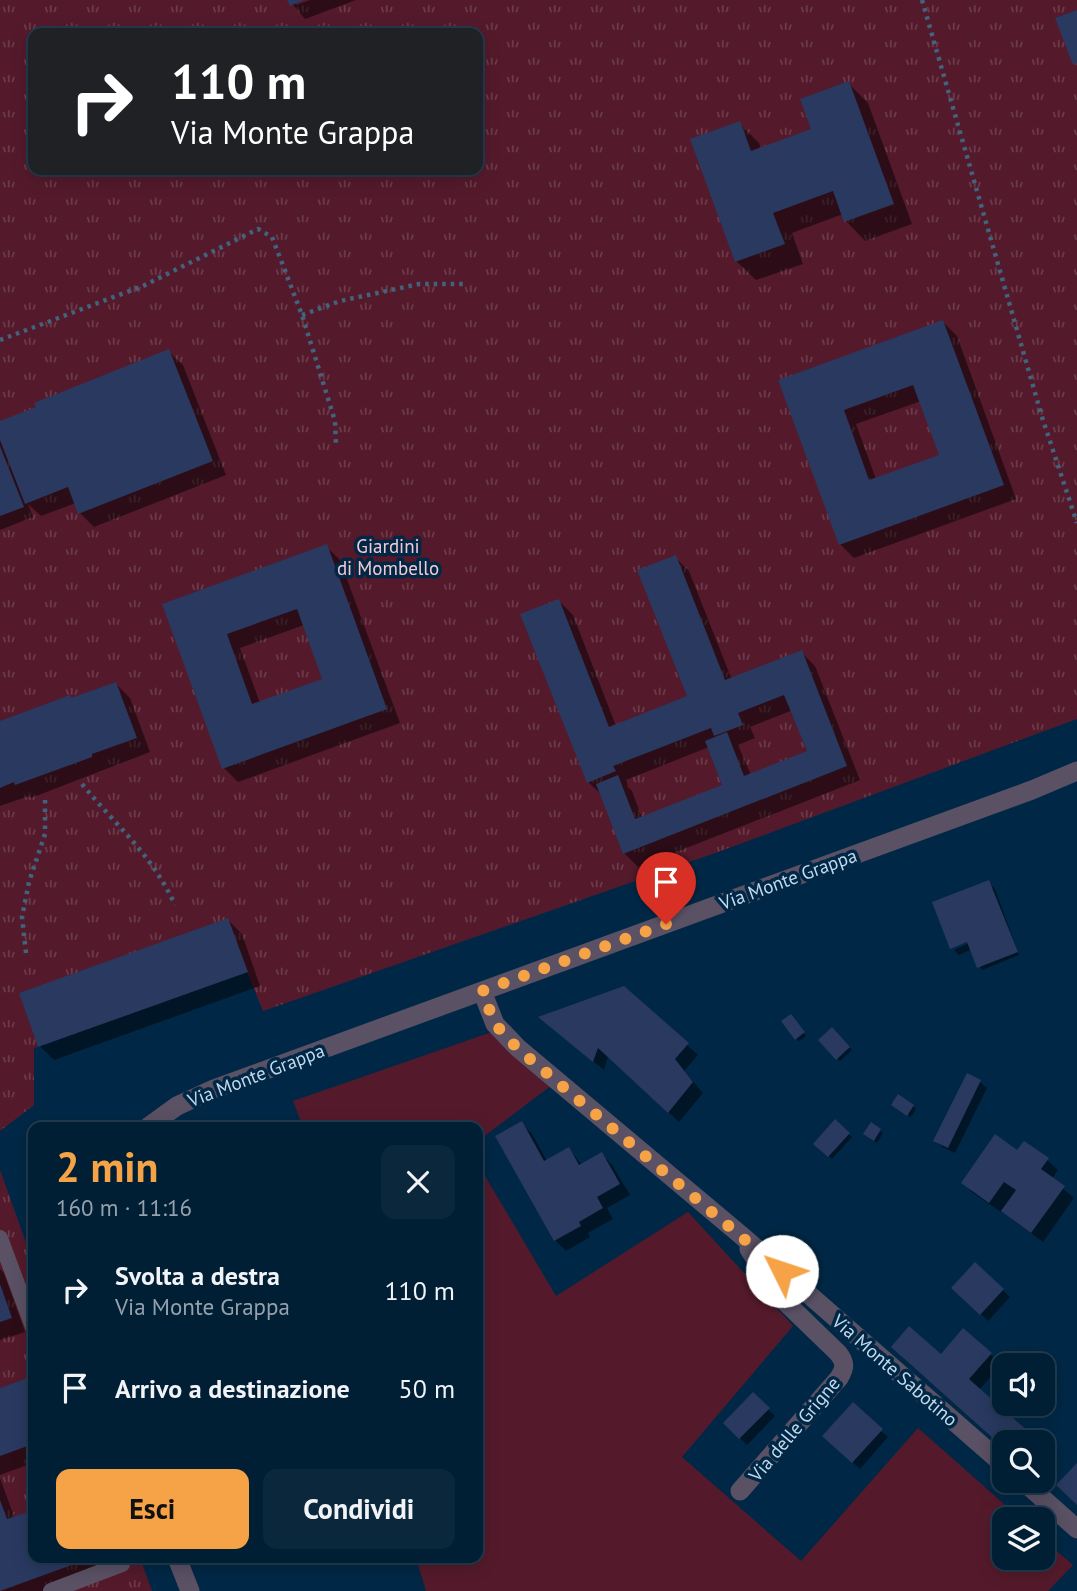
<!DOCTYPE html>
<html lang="it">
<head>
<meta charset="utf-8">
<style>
	body { margin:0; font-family:"PT Sans",sans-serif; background:#0a273c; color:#f1f3f6; height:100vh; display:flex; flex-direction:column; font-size:26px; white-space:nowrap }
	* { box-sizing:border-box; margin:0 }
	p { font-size:23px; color:#95a2ac }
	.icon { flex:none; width:38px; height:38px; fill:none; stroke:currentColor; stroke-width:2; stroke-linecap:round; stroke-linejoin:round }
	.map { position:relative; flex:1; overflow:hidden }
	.drawer { position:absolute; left:28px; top:1122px; width:455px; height:441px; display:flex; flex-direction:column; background:#001e34; border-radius:14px; box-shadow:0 4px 18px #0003,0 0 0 2px #223c4f }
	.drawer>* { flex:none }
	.guide { position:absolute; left:28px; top:28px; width:455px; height:147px; border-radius:14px; box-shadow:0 4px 18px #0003,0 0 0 2px #223c4f; background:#202124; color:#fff; overflow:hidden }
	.fabs { position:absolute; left:992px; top:1353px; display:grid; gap:14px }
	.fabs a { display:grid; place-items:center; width:63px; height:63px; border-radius:14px; background:#001e34; box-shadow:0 4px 18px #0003,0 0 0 2px #223c4f; font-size:35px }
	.pin { position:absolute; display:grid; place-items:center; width:60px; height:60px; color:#fff; margin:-72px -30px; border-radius:50% 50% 50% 0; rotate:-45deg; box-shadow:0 0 7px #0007 }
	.pin .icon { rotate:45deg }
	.me { position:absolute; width:77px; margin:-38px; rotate:311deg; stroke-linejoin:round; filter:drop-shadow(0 0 5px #0008) }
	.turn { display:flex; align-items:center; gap:24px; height:147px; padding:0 28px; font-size:32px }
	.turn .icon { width:91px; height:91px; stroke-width:2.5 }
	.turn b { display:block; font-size:49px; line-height:60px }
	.round { display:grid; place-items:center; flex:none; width:74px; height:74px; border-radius:14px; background:#0a273c }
	.summary { display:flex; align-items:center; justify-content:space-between; height:119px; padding:0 28px }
	h1 { font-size:42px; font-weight:600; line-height:52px; color:#f5a346 }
	.cta { display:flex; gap:14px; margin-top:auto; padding:14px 28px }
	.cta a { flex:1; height:80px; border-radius:14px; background:#f5a346; color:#111; font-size:28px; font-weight:600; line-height:80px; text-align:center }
	.cta a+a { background:#0a273c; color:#f1f3f6 }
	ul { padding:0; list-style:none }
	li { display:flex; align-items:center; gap:21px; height:98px; padding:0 28px }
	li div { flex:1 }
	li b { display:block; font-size:26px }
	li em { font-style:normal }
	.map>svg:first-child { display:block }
	.green { fill:#541a2b }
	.park { fill:url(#park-tufts); fill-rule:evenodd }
	.shadow { fill:#0007; fill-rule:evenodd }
	.building { fill:#293960; fill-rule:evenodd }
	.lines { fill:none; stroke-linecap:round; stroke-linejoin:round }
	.path { stroke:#41637d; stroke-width:4.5; stroke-dasharray:3.5 5; stroke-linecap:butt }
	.service { stroke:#5a5164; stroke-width:16 }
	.minor { stroke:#5a5164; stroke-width:19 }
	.route { stroke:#f5a346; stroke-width:12; stroke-dasharray:0 21.6 }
	.labels { text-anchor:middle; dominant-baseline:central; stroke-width:7; stroke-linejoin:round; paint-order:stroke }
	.park-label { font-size:19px; fill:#f4cad2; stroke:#002846 }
	.street-label { font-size:19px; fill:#c3d9ec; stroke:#002846 }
</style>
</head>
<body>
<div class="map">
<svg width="1077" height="1591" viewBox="0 0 1077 1591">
	<defs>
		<pattern id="park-tufts" width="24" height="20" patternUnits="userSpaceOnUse" patternTransform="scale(1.75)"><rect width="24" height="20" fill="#541a2b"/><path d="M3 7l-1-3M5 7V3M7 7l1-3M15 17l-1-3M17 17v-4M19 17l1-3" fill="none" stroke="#6b3b4a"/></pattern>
	</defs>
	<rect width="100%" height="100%" fill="#002846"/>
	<path class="green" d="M492,1032L552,1085L478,1141V1127H303L293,1101Z
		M478,1164L556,1296L688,1212L793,1326L682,1457L801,1561L918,1428L1021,1519H1004V1558H1043V1539L1073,1565L1048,1591H426L416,1558H478Z"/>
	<path class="park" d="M0,0H1077V719L718,852L263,1011L247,972L34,1048V1105L0,1131ZM33,33H478V170H33Z
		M0,1170L33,1262V1558H140L152,1591H0Z"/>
	<path class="shadow" d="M289,0H300L296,1V5L310,0H356L305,19Z
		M848,83L868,103L912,224L865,241L846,221L843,214L792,233L803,264L756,280L736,261L739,123L759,143L761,149L813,130Z
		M943,322L957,336L1016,499L854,558L840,544L780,381ZM921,401L941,456L876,479L856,424Z
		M169,352L183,365L226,475L94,527L80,513L76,503L41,516L28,504L33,517L0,530V423Z
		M326,546L340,560L400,723L238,782L224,768L164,605ZM304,625L324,680L260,703L240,648Z
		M675,557L689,571L732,680L801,652L815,666L860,780L638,867L624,853L602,795L588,782L559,601L573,615L616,726L689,697ZM793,710L809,752L751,775L738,745L755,738L750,727ZM709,747L724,786L642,818L632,791L627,786L628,785L626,780Z
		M116,684L130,698L150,752L31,798L29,796L0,806V723Z
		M988,882L995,889L1019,955L982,970L972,949L959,955L954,950L969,943Z
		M228,920L242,934L260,986L54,1060L40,1046Z
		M624,988L698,1055L684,1071L703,1093L679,1122L608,1057L604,1070L551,1027Z
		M793,1019L806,1036L799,1041L796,1039Z
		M832,1029L852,1050L840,1061L820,1040Z
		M968,1075L980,1082L987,1088L955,1153L942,1147L936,1140Z
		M913,1106L916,1109L911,1117L896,1108Z
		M835,1122L852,1137L832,1159L815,1144Z
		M521,1123L532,1134L547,1161L569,1149L582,1165L602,1154L612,1165L630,1195L607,1208L613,1219L588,1233L590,1237L566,1251L555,1240Z
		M871,1125L883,1133L877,1143L868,1136Z
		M1017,1153L1047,1160L1058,1170L1052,1179L1074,1198L1043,1242L1014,1221L1002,1210L1001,1212L973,1193L963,1183Z
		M975,1264L1010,1297L988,1321L953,1288Z
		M0,1269L4,1273L25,1332L0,1340Z
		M990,1354L1001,1365L979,1390L1036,1442H1004V1447L903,1358Z
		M33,1378V1463L0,1475V1390Z
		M753,1394L775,1416L747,1445L725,1423Z
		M881,1431L888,1437L860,1469L831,1443Z
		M0,1478L15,1519L33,1512V1558H107L111,1569L50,1591H0Z"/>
	<path class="building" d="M287,0H304L290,6Z
		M1077,10V63L1073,65L1055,18Z
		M849,81L894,204L844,222L833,191L773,213L785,244L735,262L690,139L740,121L751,151L811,129L800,99Z
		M943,320L1004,485L839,545L778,380ZM913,385L939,455L869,480L844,410Z
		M169,349L213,461L78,514L68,487L25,504L0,440V421L36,407L34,403Z
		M0,446L24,507L0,516Z
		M327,544L387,709L222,769L162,604ZM297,609L322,679L252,704L227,634Z
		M676,555L725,680L802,650L847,766L623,854L596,784L618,775L635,819L722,785L705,741L727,732L744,776L807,751L784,695L738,713L743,725L714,736L711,728L613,766L616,771L587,783L520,614L559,599L609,727L687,696L637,570Z
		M116,682L137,738L92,754V757L15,785L14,782L0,788V721L70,695L71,698Z
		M989,880L1018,952L977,968L967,942L950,949L932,902Z
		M228,918L248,972L38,1047L19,993Z
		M624,986L689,1043L675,1059L693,1082L668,1113L598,1048L593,1062L538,1017Z
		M791,1014L805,1032L795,1040L781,1021Z
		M832,1027L850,1047L836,1060L818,1040Z
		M967,1073L981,1080L948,1148L933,1141Z
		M898,1094L914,1105L907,1116L891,1105Z
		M835,1119L850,1133L828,1157L813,1144Z
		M522,1121L544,1161L569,1147L579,1165L602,1152L620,1184L597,1197L603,1208L579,1222L581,1226L554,1241L495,1136Z
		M871,1122L881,1129L874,1141L863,1134Z
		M995,1134L1017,1150L1024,1141L1049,1158L1041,1169L1065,1186L1031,1233L1001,1211L1016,1190L1004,1182L989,1203L961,1183Z
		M975,1262L1004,1289L980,1315L951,1288Z
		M0,1284L12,1318L0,1322Z
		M909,1326L941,1354L963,1328L992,1353L969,1379L1028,1431L1018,1442H1004V1448L891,1347Z
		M33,1376V1444L0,1456V1388Z
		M753,1392L770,1408L739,1439L723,1423Z
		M853,1402L883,1429L852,1463L822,1436Z
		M1077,1463V1505L1056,1485Z
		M0,1500L7,1519L33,1510V1558H91L0,1591Z"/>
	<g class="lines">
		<path class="path" d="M922,0L1042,417L1077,523
			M302,315L340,301L419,284H464
			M0,340L143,286L258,229L272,237L302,315L335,421L336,445
			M82,784C117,827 151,853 175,905
			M26,953L22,917L29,882L45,834V798"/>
		<path class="service" d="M0,1238L33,1327
			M51,1591L122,1564L120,1558"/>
		<path class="minor" d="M482,991L495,1024L518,1048L742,1236L1004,1465
			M148,1127L177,1106L214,1089L1032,790L1077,771
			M1022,1480L1077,1529
			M740,1491L839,1378C845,1368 846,1363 838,1353L777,1294L749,1249
			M177,1558L190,1591"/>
	</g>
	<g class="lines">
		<path class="route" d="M666,924L482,991L495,1024L517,1048L782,1271"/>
	</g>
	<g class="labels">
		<g class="park-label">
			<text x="388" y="546">Giardini<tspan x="388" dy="22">di Mombello</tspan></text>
		</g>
		<g class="street-label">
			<text transform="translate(788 879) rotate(-20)">Via Monte Grappa</text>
			<text transform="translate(256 1075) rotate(-21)">Via Monte Grappa</text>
			<text transform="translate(895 1370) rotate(41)">Via Monte Sabotino</text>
			<text transform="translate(794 1429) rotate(-50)">Via delle Grigne</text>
		</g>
	</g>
</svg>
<div class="fabs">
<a><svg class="icon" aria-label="sound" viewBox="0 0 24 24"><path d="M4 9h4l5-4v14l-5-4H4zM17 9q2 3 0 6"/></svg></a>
<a><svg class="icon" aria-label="search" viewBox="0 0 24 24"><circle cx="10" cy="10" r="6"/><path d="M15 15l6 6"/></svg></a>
<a><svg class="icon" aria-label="layers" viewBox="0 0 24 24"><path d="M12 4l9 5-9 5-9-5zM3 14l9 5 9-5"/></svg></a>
</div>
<div class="pin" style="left:666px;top:924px;background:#d93025"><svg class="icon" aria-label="arrive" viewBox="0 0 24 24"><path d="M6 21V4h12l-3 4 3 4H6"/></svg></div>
<svg class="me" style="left:782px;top:1271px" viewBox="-20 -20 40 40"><circle r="19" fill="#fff"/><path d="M0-13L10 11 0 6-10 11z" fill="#f5a346"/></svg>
<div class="guide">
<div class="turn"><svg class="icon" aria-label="right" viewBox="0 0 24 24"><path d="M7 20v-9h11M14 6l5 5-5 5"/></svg><div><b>110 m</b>Via Monte Grappa</div></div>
</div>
<section class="drawer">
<div class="summary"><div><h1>2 min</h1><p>160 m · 11:16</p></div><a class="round"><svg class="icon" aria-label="close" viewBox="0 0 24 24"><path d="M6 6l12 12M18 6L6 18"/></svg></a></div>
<ul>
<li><svg class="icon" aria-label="right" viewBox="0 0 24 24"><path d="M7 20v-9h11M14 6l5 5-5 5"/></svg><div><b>Svolta a destra</b><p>Via Monte Grappa</p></div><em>110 m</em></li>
<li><svg class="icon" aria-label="arrive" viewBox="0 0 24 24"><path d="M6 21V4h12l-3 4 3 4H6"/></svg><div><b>Arrivo a destinazione</b></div><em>50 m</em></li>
</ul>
<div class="cta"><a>Esci</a><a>Condividi</a></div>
</section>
</div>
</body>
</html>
